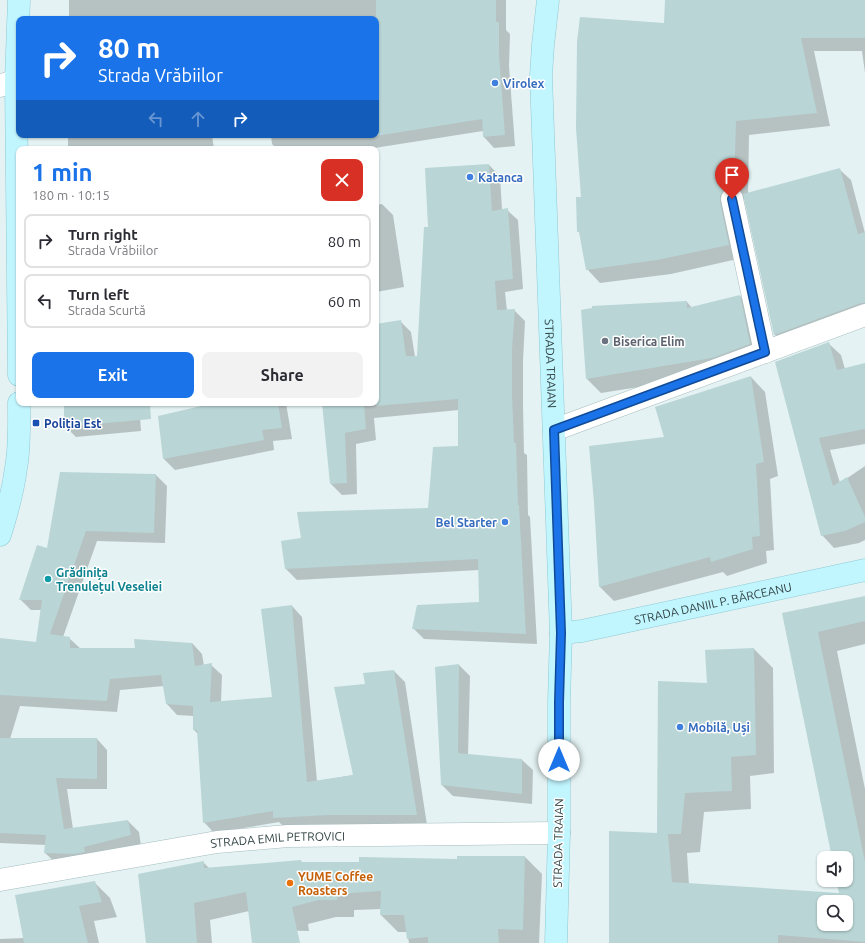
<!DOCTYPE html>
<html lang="en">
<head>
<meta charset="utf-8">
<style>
	body { margin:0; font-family:Ubuntu,sans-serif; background:#f2f2f3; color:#2b2b33; height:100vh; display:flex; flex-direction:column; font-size:15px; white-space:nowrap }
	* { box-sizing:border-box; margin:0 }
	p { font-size:13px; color:#7c7c81 }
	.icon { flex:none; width:22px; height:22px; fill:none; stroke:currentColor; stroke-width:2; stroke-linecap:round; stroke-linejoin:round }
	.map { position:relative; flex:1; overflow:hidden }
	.panel { position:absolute; left:16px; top:146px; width:363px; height:260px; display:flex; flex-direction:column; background:#fff; border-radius:8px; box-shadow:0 1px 3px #0004 }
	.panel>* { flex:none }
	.hud { position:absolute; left:16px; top:16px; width:363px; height:122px; border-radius:8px; box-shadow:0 1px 3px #0004; background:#1a73e8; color:#fff; overflow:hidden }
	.tools { position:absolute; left:817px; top:851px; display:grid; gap:8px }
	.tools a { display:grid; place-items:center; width:36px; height:36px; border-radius:8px; background:#fff; box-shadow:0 1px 3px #0004; font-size:20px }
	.pin { position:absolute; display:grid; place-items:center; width:34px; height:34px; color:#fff; margin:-41px -17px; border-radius:50% 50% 50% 0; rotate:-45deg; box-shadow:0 0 4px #0007 }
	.pin .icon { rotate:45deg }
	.me { position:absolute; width:44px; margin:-22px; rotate:0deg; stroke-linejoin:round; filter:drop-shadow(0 0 3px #0008) }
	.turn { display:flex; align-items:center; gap:14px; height:84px; padding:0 16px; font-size:18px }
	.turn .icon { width:52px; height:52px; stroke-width:2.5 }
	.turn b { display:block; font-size:28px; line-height:34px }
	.lanes { display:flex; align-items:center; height:38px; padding:0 16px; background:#0003; justify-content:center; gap:20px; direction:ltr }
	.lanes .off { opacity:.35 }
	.round { display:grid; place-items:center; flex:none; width:42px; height:42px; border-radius:8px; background:#f2f2f3 }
	.summary { display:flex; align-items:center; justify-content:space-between; height:68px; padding:0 16px }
	h1 { font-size:24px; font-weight:600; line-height:30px; color:#1a73e8 }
	.primary-button { display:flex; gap:8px; margin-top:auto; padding:8px 16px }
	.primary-button a { flex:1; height:46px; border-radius:8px; background:#1a73e8; color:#fff; font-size:16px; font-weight:600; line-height:46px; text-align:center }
	.primary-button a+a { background:#f2f2f3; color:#2b2b33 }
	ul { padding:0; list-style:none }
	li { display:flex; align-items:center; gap:12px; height:54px; margin:0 8px 6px; padding:0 8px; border:2px solid #e1e1e2; border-radius:8px }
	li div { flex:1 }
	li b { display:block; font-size:15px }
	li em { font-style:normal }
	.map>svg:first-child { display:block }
	.shadow { fill:#0003; fill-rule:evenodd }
	.building { fill:#b9d5d5; fill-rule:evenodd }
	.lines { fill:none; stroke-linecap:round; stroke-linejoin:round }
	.street-casing { stroke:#a6bdbf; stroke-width:23 }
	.secondary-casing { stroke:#8fc9d2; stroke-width:23 }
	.street { stroke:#fff; stroke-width:22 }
	.secondary { stroke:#c2f6ff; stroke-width:22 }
	.route-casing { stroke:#114b97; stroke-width:10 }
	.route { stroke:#1a73e8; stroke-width:7 }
	.shop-dot { fill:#3f7fe0; stroke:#fff; stroke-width:1.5 }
	.worship-dot { fill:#6b7280; stroke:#fff; stroke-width:1.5 }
	.transit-dot { fill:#1a4fb4; stroke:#fff; stroke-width:1.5 }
	.culture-dot { fill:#0f9aa8; stroke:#fff; stroke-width:1.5 }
	.food-dot { fill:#e8710a; stroke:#fff; stroke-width:1.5 }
	.labels { text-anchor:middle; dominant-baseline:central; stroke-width:3; stroke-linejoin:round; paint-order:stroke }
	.shop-label { font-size:12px; font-weight:bold; fill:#366cbe; stroke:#fff; text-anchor:start }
	.worship-label { font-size:12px; font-weight:bold; fill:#5b616d; stroke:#fff; text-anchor:start }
	.street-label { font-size:12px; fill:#344546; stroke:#fff }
	.transit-label { font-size:12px; font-weight:bold; fill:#164399; stroke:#fff; text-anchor:start }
	.culture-label { font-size:12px; font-weight:bold; fill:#0d838f; stroke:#fff; text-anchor:start }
	.food-label { font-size:12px; font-weight:bold; fill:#c56008; stroke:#fff; text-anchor:start }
</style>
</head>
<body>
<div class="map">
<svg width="865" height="943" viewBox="0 0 865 943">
	<rect width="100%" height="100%" fill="#e4f2f3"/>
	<path class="shadow" d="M69,0H506V30L510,34L509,66L515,146L494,148L484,137L483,131L368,149H319L318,147L310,149H277L272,144L271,135H376V19H69Z
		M666,0H865V73L862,51H814L830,126L749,135L748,194L840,170L851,180L865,233V316L786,346L775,335L745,200H743L742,258L671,274L600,283L587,269L581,234L578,231L582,197L665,24Z
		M68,135H212L214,149H68Z
		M489,165L500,176L502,210H507L518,220L523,289L505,292L507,311L514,310L525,321L523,361V406L524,453L527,455L528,515L530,517L537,644L424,639L413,628L480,603L479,570L297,580L286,569L302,539L429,509L459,447V410L374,418L376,440L356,444L357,494L342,495L331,484L323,403H376V325L400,321L411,332L415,357H418L429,228Z
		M382,204L393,215L404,287L376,292V205Z
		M740,296L754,311L765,359L727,373L601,393L587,379L687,302L692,308Z
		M828,343L841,355L845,369L865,364V444L830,450L840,483L865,466V540L859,543L834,548L822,535L776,362Z
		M751,377L765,392L778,476L770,479L774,550L766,551L767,563L727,576L723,572L614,601L600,587L666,438Z
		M65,403H139L141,431L76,437L65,426Z
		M219,403H286L292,439L273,441L274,450L175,470L164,459L159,417Z
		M156,475L167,486L165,543L97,541L63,637L69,638L81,649H136L192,643L202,654L204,666L211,665L222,675L221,702L273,698L292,606L302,617L317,781L354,775L366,684L394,671L405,682L427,825L285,828L279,822L214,833L204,822L198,734L194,730V716L177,715L167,704L164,686L120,690L117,712L20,706L10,739H97L107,750V789H67L73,829L128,821L139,832L141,846L56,863L45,853L46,845L0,843V641L37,643L41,610H31L20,599L48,549Z
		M865,597V644L837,651L865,789V943H610L658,834L708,684L754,649L773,668L774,773L750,776L751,809L704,812L700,852L687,853L689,885L840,894L837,880H846V858H833L784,614ZM824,902H846V924H824Z
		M459,665L470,676L468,755L522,760L533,770L532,804L453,796L442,785Z
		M525,857L542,874L539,943H409L407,932H398L381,915V909L354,910V917H336L308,924L309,931L266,930L249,911L210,920L212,943H147L203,862L210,869L301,861L303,863H360L458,860Z
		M94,882L110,898L117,917L94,921L99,943H0V939L24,938Z"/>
	<path class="building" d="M376,0H496V22H499V54L505,135L483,137L482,119L376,136Z
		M665,0H865V38H801L817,113L736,121L734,187H729L724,190L720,196V202L729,245L657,260L586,270L579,232H577L576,197H581L576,128L577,42L580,17L664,23Z
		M489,164L492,211L508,208L513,279L495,281L497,310L515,309L512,349V394L514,443H516L518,505H519L526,634L412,629L417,605L479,602L478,559L285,569L281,541L301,538L297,512L428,508L433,447L458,446V399L376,406V324L401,320L406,356H417L424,227H428L425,168Z
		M840,168L858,234L865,232V303H861L774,335L743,194Z
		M740,295L750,344L712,358L586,379L581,310L592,308V306L687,301V308Z
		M829,342L837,370L865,363V429L819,438L833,486L847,477L865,517V522L845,531L821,536L775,362Z
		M751,376L764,462L756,464L760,536L752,537L753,549L711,562L710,557L599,587L594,502L589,446L664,437L655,407Z
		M64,403H150L151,419L64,427Z
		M214,403H278L282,428L262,430L264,440L163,459L158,416Z
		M322,403H364L366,429L345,433L347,483L330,484Z
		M60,472L156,474L154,533L86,531L50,634L70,637V648H135L134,639L192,643L195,666L212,663L210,702L272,697L261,609L292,605L307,782L353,775L334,687L365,684L363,673L394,670L417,815H329L273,818V811L203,823L197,730H193V706L166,704L161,675L110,679L107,701L0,695V638L36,642L42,600H19L37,545L47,548Z
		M865,596V621L818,632L865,862V942L778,935V943H609V831L657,833L658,681L707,683L705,650L754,648L756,755L731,757L732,791L685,793L681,834H668L672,882L839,893L836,880H846V858H832L782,613ZM824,902H846V924H824Z
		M459,664L458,753L522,759V794L441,785L435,667Z
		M0,738H97V779L56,778L64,829L128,820L131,835L84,847L85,852L74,854L44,853L46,835L0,833Z
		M457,856H525L523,930L498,929L499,943H428V937L407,939L404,915H380L381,891L338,894L337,900H319L292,907L300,943H252L246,892L194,903L197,943H146L138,874L204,861V868L301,860V862H359V857L457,859Z
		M95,881L102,902L79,906L88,943H24L15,895Z"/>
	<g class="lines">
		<g class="street-casing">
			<g id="street">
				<path d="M0,86L16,80"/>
				<path d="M732,199L765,352"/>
				<path d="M554,430L865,315"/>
				<path id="s1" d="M0,880L217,842L288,836L559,833"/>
			</g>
		</g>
		<g class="secondary-casing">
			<g id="secondary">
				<path id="s2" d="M548,0L543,45L541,76L561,633L559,702V833L556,943"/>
				<path d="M19,375L16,80L19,0"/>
				<path d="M0,535C7,513 13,491 16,468C20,447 19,424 19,403"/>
				<path id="s3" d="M561,633L582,631L865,570"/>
			</g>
		</g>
		<use href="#street" class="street"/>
		<use href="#secondary" class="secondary"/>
	</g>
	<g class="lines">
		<g class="route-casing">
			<path id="route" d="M559,760V702L561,633L554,430L765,352L732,199"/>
		</g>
		<use href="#route" class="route"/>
	</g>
	<g class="shop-dot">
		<circle cx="495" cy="83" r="4"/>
		<circle cx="470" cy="177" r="4"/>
		<circle cx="505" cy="522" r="4"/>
		<circle cx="680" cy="727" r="4"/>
	</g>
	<circle class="worship-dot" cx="605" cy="341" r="4"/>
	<rect class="transit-dot" x="32" y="419" width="8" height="8" rx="2"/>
	<circle class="culture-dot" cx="48" cy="579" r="4"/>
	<circle class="food-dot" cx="290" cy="883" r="4"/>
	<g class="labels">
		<g class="shop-label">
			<text x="503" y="83">Virolex</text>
			<text x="478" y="177">Katanca</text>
			<text x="497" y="522" text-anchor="end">Bel Starter</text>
			<text x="688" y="727">Mobilă, Uși</text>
		</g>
		<g class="worship-label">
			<text x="613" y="341">Biserica Elim</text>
		</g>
		<g class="street-label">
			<text stroke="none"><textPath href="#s2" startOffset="364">STRADA TRAIAN</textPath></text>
			<text stroke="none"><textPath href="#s3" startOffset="155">STRADA DANIIL P. BĂRCEANU</textPath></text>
			<text stroke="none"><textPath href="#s1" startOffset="281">STRADA EMIL PETROVICI</textPath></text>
			<text transform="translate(558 843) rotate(-89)">STRADA TRAIAN</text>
		</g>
		<g class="transit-label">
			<text x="44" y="423">Poliția Est</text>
		</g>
		<g class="culture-label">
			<text x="56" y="572">Grădinița<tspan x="56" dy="14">Trenulețul Veseliei</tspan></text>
		</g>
		<g class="food-label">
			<text x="298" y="876">YUME Coffee<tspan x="298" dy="14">Roasters</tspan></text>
		</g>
	</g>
</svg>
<div class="tools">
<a><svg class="icon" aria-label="sound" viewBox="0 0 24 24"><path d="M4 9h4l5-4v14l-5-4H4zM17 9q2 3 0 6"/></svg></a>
<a><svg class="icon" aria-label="search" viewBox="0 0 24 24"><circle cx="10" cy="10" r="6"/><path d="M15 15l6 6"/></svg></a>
</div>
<div class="pin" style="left:732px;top:199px;background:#d93025"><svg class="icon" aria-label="arrive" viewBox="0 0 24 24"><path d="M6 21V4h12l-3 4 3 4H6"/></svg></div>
<svg class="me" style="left:559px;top:760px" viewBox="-20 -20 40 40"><circle r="19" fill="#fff"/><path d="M0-13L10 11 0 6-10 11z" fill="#1a73e8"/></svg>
<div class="hud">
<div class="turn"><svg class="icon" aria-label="right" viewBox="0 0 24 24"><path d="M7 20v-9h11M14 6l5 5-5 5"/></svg><div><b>80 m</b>Strada Vrăbiilor</div></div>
<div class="lanes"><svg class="icon off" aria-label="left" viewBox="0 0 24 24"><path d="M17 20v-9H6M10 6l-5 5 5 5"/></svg><svg class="icon off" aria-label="ahead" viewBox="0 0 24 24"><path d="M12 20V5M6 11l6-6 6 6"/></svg><svg class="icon" aria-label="right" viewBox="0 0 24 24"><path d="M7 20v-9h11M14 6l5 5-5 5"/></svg></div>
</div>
<section class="panel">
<div class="summary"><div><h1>1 min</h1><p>180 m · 10:15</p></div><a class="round" style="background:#d93025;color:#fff"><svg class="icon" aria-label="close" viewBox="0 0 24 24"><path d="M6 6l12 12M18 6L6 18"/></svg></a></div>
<ul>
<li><svg class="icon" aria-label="right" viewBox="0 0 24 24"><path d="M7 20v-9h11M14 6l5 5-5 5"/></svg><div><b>Turn right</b><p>Strada Vrăbiilor</p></div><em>80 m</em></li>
<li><svg class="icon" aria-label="left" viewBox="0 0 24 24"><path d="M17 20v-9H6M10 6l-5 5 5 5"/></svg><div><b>Turn left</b><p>Strada Scurtă</p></div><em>60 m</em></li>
</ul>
<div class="primary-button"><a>Exit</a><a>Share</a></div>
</section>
</div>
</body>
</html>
